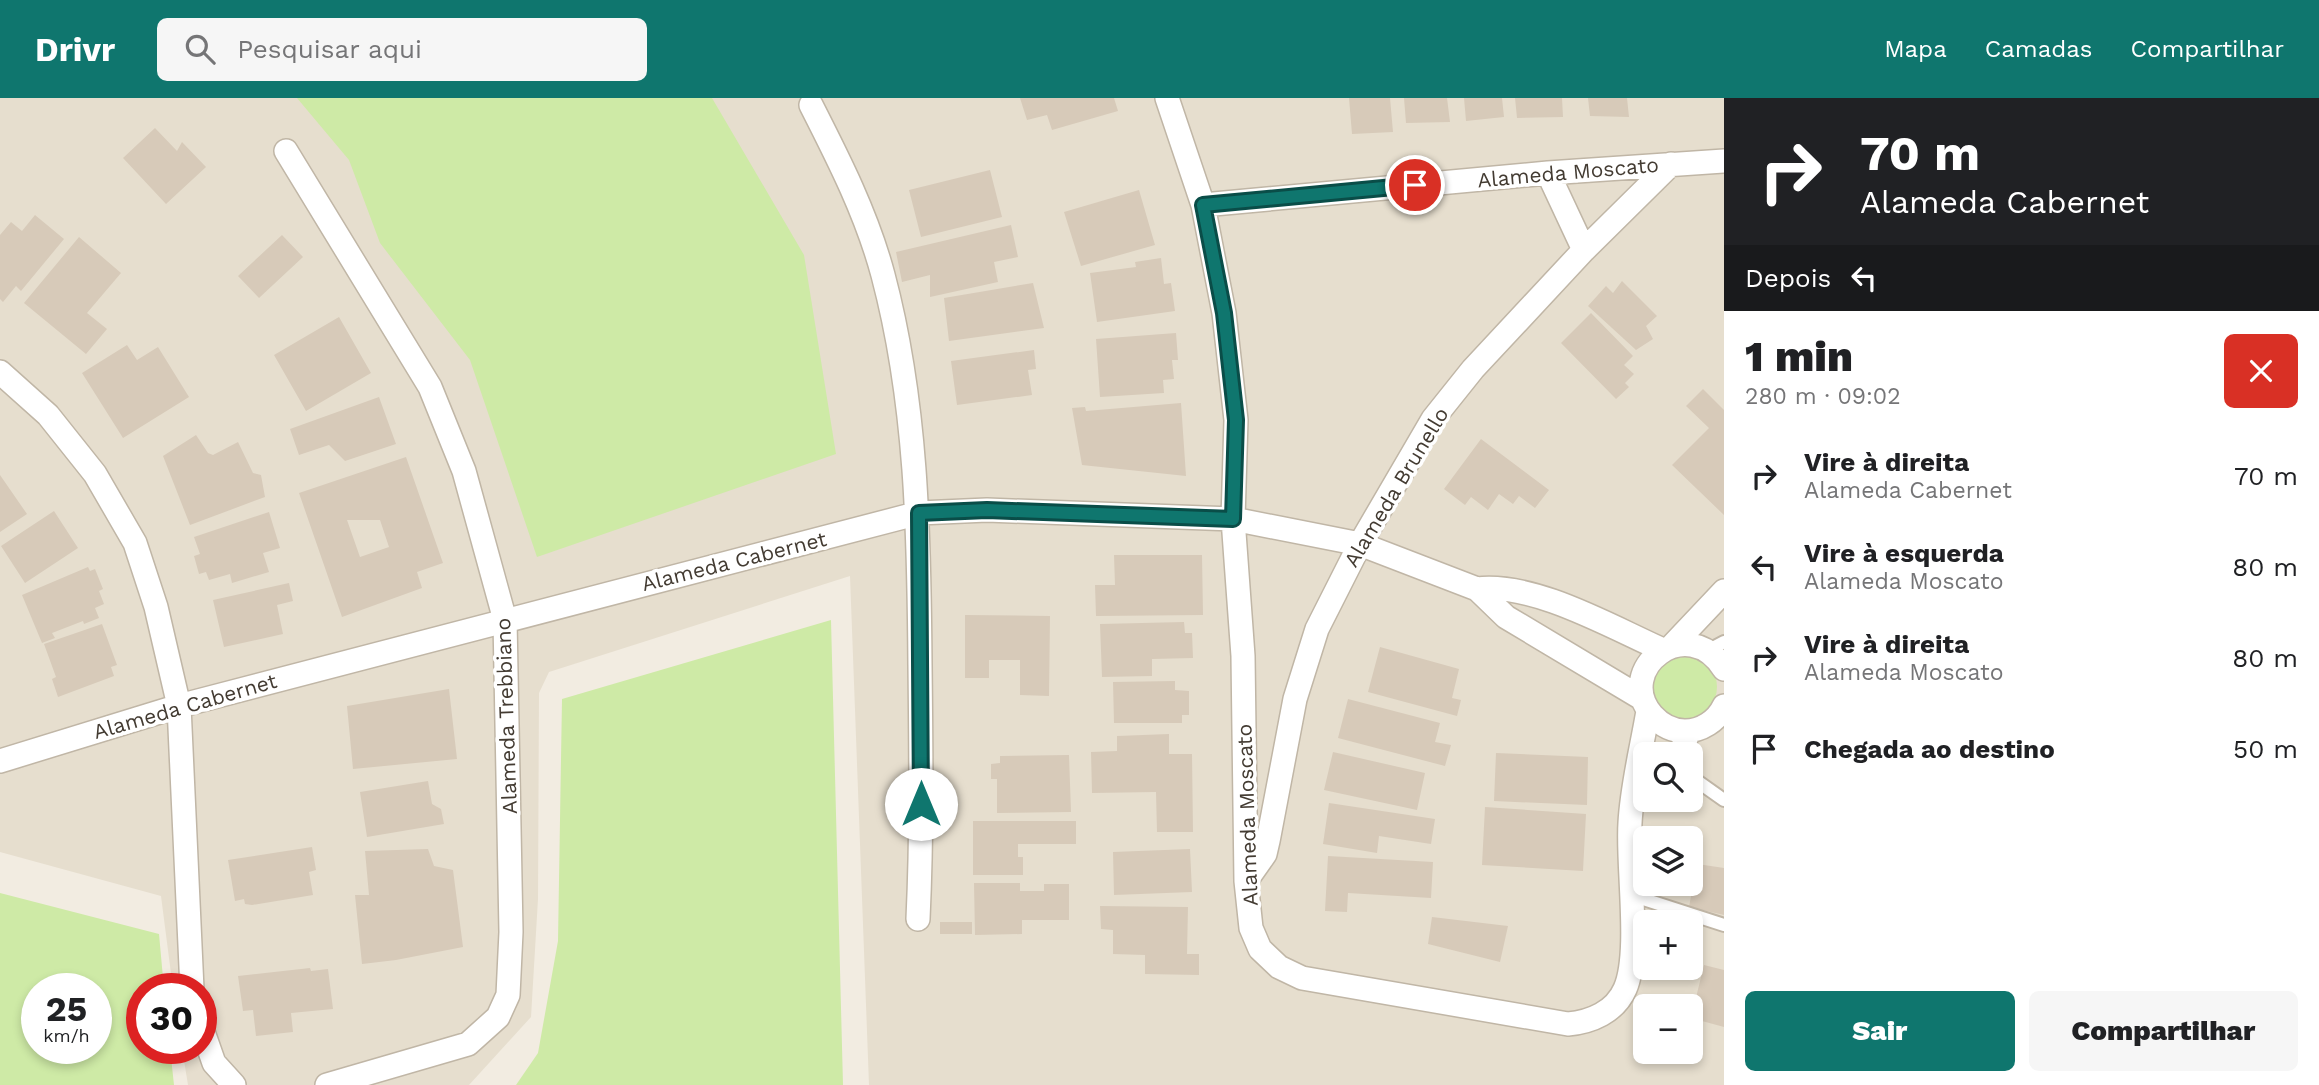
<!DOCTYPE html>
<html lang="pt">
<head>
<meta charset="utf-8">
<style>
	body { margin:0; font-family:"Work Sans",sans-serif; background:#f6f6f6; color:#202124; height:100vh; display:flex; flex-direction:column; font-size:26px; white-space:nowrap }
	* { box-sizing:border-box; margin:0 }
	p { font-size:23px; color:#757577 }
	.icon { flex:none; width:38px; height:38px; fill:none; stroke:currentColor; stroke-width:2; stroke-linecap:round; stroke-linejoin:round }
	.map { position:relative; flex:1; overflow:hidden }
	.panel { display:flex; flex-direction:column; background:#fff; width:595px }
	.panel>* { flex:none }
	.hud { background:#202124; color:#fff; overflow:hidden }
	.controls { position:absolute; left:1633px; top:644px; display:grid; gap:14px }
	.controls a { display:grid; place-items:center; width:70px; height:70px; border-radius:10px; background:#fff; box-shadow:0 4px 10px #0003; font-size:35px }
	.speed { position:absolute; left:21px; top:875px; display:flex; gap:14px; font-size:35px; font-weight:700; text-align:center }
	.speed>* { display:grid; place-content:center; width:91px; height:91px; border-radius:50%; background:#fff; box-shadow:0 4px 10px #0003; line-height:1 }
	.speed small { font-size:18px; font-weight:400 }
	.speed .limit { border:10px solid #d22; background:#fff; color:#111 }
	.pin { position:absolute; display:grid; place-items:center; width:60px; height:60px; color:#fff; margin:-30px; border:4px solid #fff; border-radius:50%; box-shadow:0 2px 7px #0007 }
	.me { position:absolute; width:77px; margin:-38px; rotate:0deg; stroke-linejoin:round; filter:drop-shadow(0 0 5px #0008) }
	.turn { display:flex; align-items:center; gap:24px; height:147px; padding:0 21px; font-size:32px }
	.turn .icon { width:91px; height:91px; stroke-width:2.5 }
	.turn b { display:block; font-size:49px; line-height:60px }
	.then { display:flex; align-items:center; height:66px; padding:0 21px; background:#0003; gap:14px; font-size:26px }
	.round { display:grid; place-items:center; flex:none; width:74px; height:74px; border-radius:10px; background:#f6f6f6 }
	.overview { display:flex; align-items:center; justify-content:space-between; height:119px; padding:0 21px }
	h1 { font-size:42px; font-weight:800; line-height:52px }
	.action { display:flex; gap:14px; margin-top:auto; padding:14px 21px }
	.action a { flex:1; height:80px; border-radius:10px; background:#0f766e; color:#fff; font-size:28px; font-weight:800; line-height:80px; text-align:center }
	.action a+a { background:#f6f6f6; color:#202124 }
	ul { padding:0; list-style:none }
	li { display:flex; align-items:center; gap:21px; height:91px; padding:0 21px }
	li div { flex:1 }
	li b { display:block; font-size:26px }
	li em { font-style:normal }
	header { display:flex; align-items:center; gap:42px; box-sizing:border-box; height:98px; padding:0 35px; background:#0f766e; color:#fff }
	header strong { font-size:33px }
	nav { display:flex; gap:38px; margin-inline-start:auto; font-size:24px }
	.search { width:490px; height:63px; background:#f6f6f6; display:flex; align-items:center; gap:18px; box-sizing:border-box; padding:0 24px; border-radius:10px; color:#757577; font-size:26px }
	main { display:flex; flex:1; min-height:0 }
	.map>svg:first-child { display:block }
	.residential { fill:#e6dece; fill-rule:evenodd }
	.green { fill:#ceeaa6; fill-rule:evenodd }
	.building { fill:#d7cab9; fill-rule:evenodd }
	.lines { fill:none; stroke-linecap:round; stroke-linejoin:round }
	.lane-casing { stroke:#c0b6a6; stroke-width:16 }
	.street-casing { stroke:#c0b6a6; stroke-width:26 }
	.lane { stroke:#fff; stroke-width:12 }
	.street { stroke:#fff; stroke-width:23 }
	.route-casing { stroke:#0a4d48; stroke-width:18 }
	.route { stroke:#0f766e; stroke-width:12 }
	.labels { text-anchor:middle; dominant-baseline:central; stroke-width:7; stroke-linejoin:round; paint-order:stroke }
	.street-label { font-size:21px; fill:#433b32; stroke:#fff }
</style>
</head>
<body>
<header>
<strong>Drivr</strong>
<div class="search"><svg class="icon" aria-label="search" viewBox="0 0 24 24"><circle cx="10" cy="10" r="6"/><path d="M15 15l6 6"/></svg>Pesquisar aqui</div>
<nav><a>Mapa</a><a>Camadas</a><a>Compartilhar</a></nav>
</header>
<main>
<div class="map">
<svg width="1724" height="987" viewBox="0 0 1724 987">
	<rect width="100%" height="100%" fill="#f2ece1"/>
	<path class="residential" d="M0,0H1724V987H869L850,478L549,574L539,595L538,801L531,919L469,987H188L182,950H201V891H173L161,798L0,754ZM1645,656H1690V702H1645ZM1645,740H1690V786H1645ZM1645,824H1690V870H1645ZM1645,908H1690V954H1645Z"/>
	<path class="green" d="M297,0H712L804,157L836,356L537,459L470,262L380,145L349,62Z
		M831,522L843,987H516L538,955L558,843L562,601Z
		M1653 589a32 32 0 1 1 64 0a32 32 0 1 1-64 0Z
		M0,795L159,836L164,891H142V950H170L174,987H0ZM37,891H96V950H37Z"/>
	<path class="building" d="M1020,0H1114L1118,13L1052,32L1047,17L1027,22Z
		M1349,0H1390L1393,34L1352,36Z
		M1404,0H1447L1450,24L1406,25Z
		M1464,0H1502L1504,19L1466,23Z
		M1515,0H1562L1563,19L1517,20Z
		M1588,0H1627L1629,19L1590,18Z
		M155,30L177,53L182,44L206,69L166,106L123,60Z
		M990,72L1002,119L921,139L909,92Z
		M1139,92L1155,147L1081,168L1064,114Z
		M35,117L64,141L21,193L16,188L3,204L0,201V137L11,124L22,133Z
		M1011,127L1018,159L994,164L998,184L930,199V177L902,184L896,154Z
		M282,137L303,159L259,200L238,178Z
		M79,139L121,175L87,215L107,231L86,256L24,205Z
		M1161,160L1164,186L1171,185L1175,213L1097,224L1090,175L1136,169L1135,164Z
		M1622,183L1657,218L1646,228L1653,241L1636,252L1588,208L1606,188L1613,195Z
		M1033,185L1044,230L949,243L944,200Z
		M1591,215L1633,258L1624,267L1634,276L1625,285L1629,289L1616,301L1561,245Z
		M339,219L371,275L306,313L274,257Z
		M1176,235L1178,262H1172L1174,281L1163,282L1164,295L1100,299L1096,241Z
		M127,247L137,262L158,249L189,299L123,340L82,275Z
		M1034,252L1036,271L1028,272L1032,297L957,307L951,263Z
		M1703,291L1724,312V417L1672,367L1709,330L1686,308Z
		M379,299L396,346L345,363L329,347L299,357L290,331Z
		M1181,305L1186,378L1082,367L1072,310L1085,309L1086,313Z
		M196,337L208,355L213,357L238,344L253,375L261,377L265,399L190,427L163,358Z
		M1481,341L1549,392L1535,410L1519,398L1513,406L1499,396L1488,412L1471,399L1465,407L1444,391Z
		M406,359L443,465L417,474L422,490L342,519L299,395ZM347,422H380L389,449L360,459Z
		M0,377L27,416L0,434Z
		M54,413L78,450L25,485L1,448Z
		M269,414L280,450L263,455L269,474L232,485L230,476L209,482L206,474L199,476L194,458L200,456L194,439Z
		M1114,457H1202L1203,517L1096,518L1095,487H1115Z
		M88,469L90,473L95,471L103,491L99,493L104,506L95,510L99,520L84,526L83,523L52,535L55,540L42,545L22,497Z
		M289,485L293,503L277,507L283,536L224,549L213,502Z
		M965,517L1050,518L1049,598L1020,597V562H989V580H965Z
		M1184,524L1185,535H1192L1193,560L1152,561V578L1102,579L1100,526Z
		M102,526L117,567L111,569L114,578L58,599L52,581L56,579L44,546Z
		M1380,549L1459,571L1452,600L1461,602L1457,618L1368,594Z
		M1175,583V592L1189,593V617H1182V625H1114L1113,584Z
		M449,591L457,661L353,671L347,608Z
		M1348,601L1440,625L1435,644L1451,647L1445,668L1338,640Z
		M1169,636V656H1192L1193,734H1157L1156,694L1092,695L1091,654L1117,653V638Z
		M1333,654L1425,675L1417,712L1324,692Z
		M1496,655L1588,659L1587,707L1494,703Z
		M1069,657L1071,714L997,715V681H991V666L1000,665V658Z
		M428,683L432,706L441,711L444,726L367,739L360,694Z
		M1329,705L1435,721L1431,746L1379,738L1377,755L1323,746Z
		M1485,709L1586,716L1583,773L1482,767Z
		M973,723H1076V746H1018V759H1023V777H973Z
		M312,749L316,772L309,774L313,797L252,807L245,806L244,801L235,803L228,762Z
		M428,751L434,768L453,772L463,849L396,862L362,866L355,797H369L365,753Z
		M1190,751L1192,794L1114,797L1113,754Z
		M1328,758L1433,764L1431,800L1348,795L1347,814L1325,813Z
		M1697,766L1724,770V817L1689,809Z
		M974,785H1020V793H1044V786H1069V822H1022V836L975,837Z
		M1100,808L1188,809L1187,856H1199V877L1145,876V857L1113,856V832L1101,831Z
		M1432,819L1508,828L1500,864L1428,846Z
		M940,824H972V836H940Z
		M1704,867L1724,872V929L1691,920Z
		M310,870L311,873L328,871L333,911L291,915L293,934L256,938L253,912L243,913L238,878Z"/>
	<g class="lines">
		<g class="lane-casing">
			<path id="lane" d="M1707,553L1724,544
				M1690,678L1724,702
				M1631,797L1724,827"/>
		</g>
		<g class="street-casing">
			<path id="street" d="M1167,0L1203,107L1224,215L1236,322L1233,421L1243,558L1246,783L1251,830L1260,851L1279,869L1302,880L1568,926C1591,924 1615,914 1625,891C1641,855 1627,767 1630,725C1632,687 1642,649 1648,613
				M811,7C839,62 867,117 883,177C917,305 919,435 920,567C921,652 922,736 918,821
				M286,53L430,289L464,373L505,522L511,834L508,897L498,919L468,946L327,987
				M1548,75L1584,152
				M1203,107L1548,75L1724,63
				M0,274L48,317L95,376L135,445L156,509L179,608L192,891
				M1477,491L1506,519L1643,601
				M1672,548L1724,493
				M1724,571C1688,513 1613,571 1652,617C1661,627 1672,633 1685,633C1701,633 1717,623 1724,608
				M1680,656L1689,633
				M0,663L179,608L919,415L987,412L1233,421L1360,446L1477,491C1534,484 1611,529 1663,552
				M1246,783L1265,756L1268,743L1295,601L1317,531L1360,446L1433,321L1473,271L1584,152L1671,66
				M201,928L214,965L234,987"/>
		</g>
		<use href="#lane" class="lane"/>
		<use href="#street" class="street"/>
	</g>
	<g class="lines">
		<g class="route-casing">
			<path id="route" d="M921,706L919,415L987,412L1233,421L1236,322L1224,215L1203,107L1415,87"/>
		</g>
		<use href="#route" class="route"/>
	</g>
	<g class="labels">
		<g class="street-label">
			<text transform="translate(1568 74) rotate(-5)">Alameda Moscato</text>
			<text transform="translate(1396 389) rotate(-59)">Alameda Brunello</text>
			<text transform="translate(734 463) rotate(-14)">Alameda Cabernet</text>
			<text transform="translate(185 608) rotate(-16)">Alameda Cabernet</text>
			<text transform="translate(506 618) rotate(-92)">Alameda Trebbiano</text>
			<text transform="translate(1247 717) rotate(-92)">Alameda Moscato</text>
		</g>
	</g>
</svg>
<div class="controls">
<a><svg class="icon" aria-label="search" viewBox="0 0 24 24"><circle cx="10" cy="10" r="6"/><path d="M15 15l6 6"/></svg></a>
<a><svg class="icon" aria-label="layers" viewBox="0 0 24 24"><path d="M12 4l9 5-9 5-9-5zM3 14l9 5 9-5"/></svg></a>
<a>+</a>
<a>−</a>
</div>
<div class="speed"><div>25<small>km/h</small></div><div class="limit">30</div></div>
<div class="pin" style="left:1415px;top:87px;background:#d93025"><svg class="icon" aria-label="arrive" viewBox="0 0 24 24"><path d="M6 21V4h12l-3 4 3 4H6"/></svg></div>
<svg class="me" style="left:921px;top:706px" viewBox="-20 -20 40 40"><circle r="19" fill="#fff"/><path d="M0-13L10 11 0 6-10 11z" fill="#0f766e"/></svg>
</div>
<section class="panel">
<div class="hud">
<div class="turn"><svg class="icon" aria-label="right" viewBox="0 0 24 24"><path d="M7 20v-9h11M14 6l5 5-5 5"/></svg><div><b>70 m</b>Alameda Cabernet</div></div>
<div class="then">Depois<svg class="icon" aria-label="left" viewBox="0 0 24 24"><path d="M17 20v-9H6M10 6l-5 5 5 5"/></svg></div>
</div>
<div class="overview"><div><h1>1 min</h1><p>280 m · 09:02</p></div><a class="round" style="background:#d93025;color:#fff"><svg class="icon" aria-label="close" viewBox="0 0 24 24"><path d="M6 6l12 12M18 6L6 18"/></svg></a></div>
<ul>
<li><svg class="icon" aria-label="right" viewBox="0 0 24 24"><path d="M7 20v-9h11M14 6l5 5-5 5"/></svg><div><b>Vire à direita</b><p>Alameda Cabernet</p></div><em>70 m</em></li>
<li><svg class="icon" aria-label="left" viewBox="0 0 24 24"><path d="M17 20v-9H6M10 6l-5 5 5 5"/></svg><div><b>Vire à esquerda</b><p>Alameda Moscato</p></div><em>80 m</em></li>
<li><svg class="icon" aria-label="right" viewBox="0 0 24 24"><path d="M7 20v-9h11M14 6l5 5-5 5"/></svg><div><b>Vire à direita</b><p>Alameda Moscato</p></div><em>80 m</em></li>
<li><svg class="icon" aria-label="arrive" viewBox="0 0 24 24"><path d="M6 21V4h12l-3 4 3 4H6"/></svg><div><b>Chegada ao destino</b></div><em>50 m</em></li>
</ul>
<div class="action"><a>Sair</a><a>Compartilhar</a></div>
</section>
</main>
</body>
</html>
